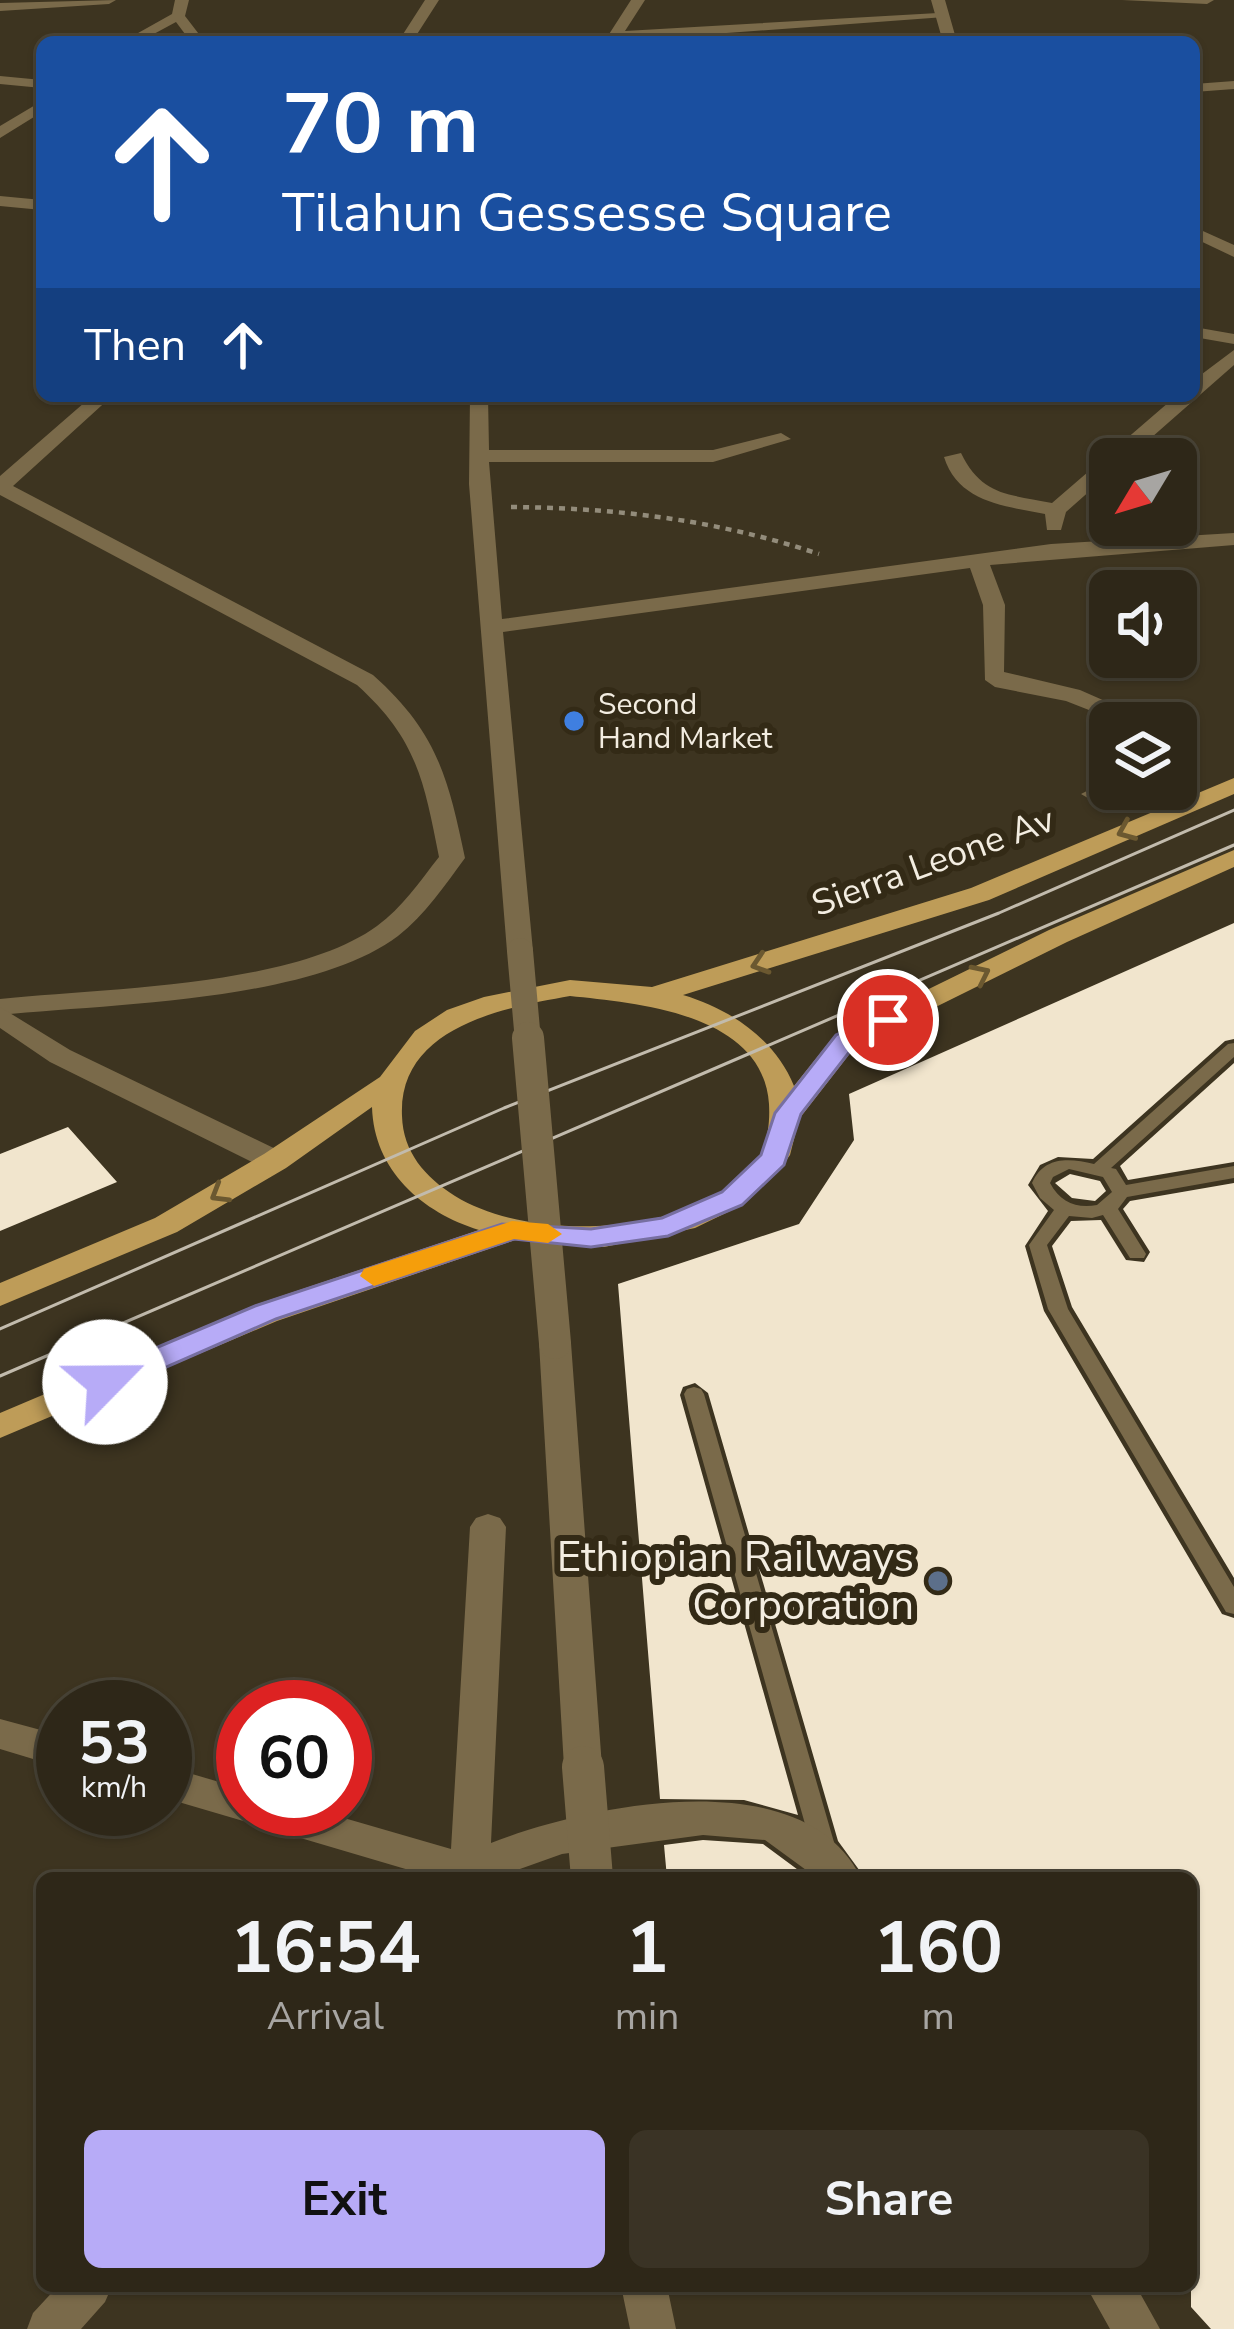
<!DOCTYPE html>
<html lang="en">
<head>
<meta charset="utf-8">
<style>
	body { margin:0; font-family:"Nunito Sans",sans-serif; background:#3a3325; color:#f1f3f6; height:100vh; display:flex; flex-direction:column; font-size:45px; white-space:nowrap }
	* { box-sizing:border-box; margin:0 }
	p { font-size:39px; color:#a7a5a2 }
	.icon { flex:none; width:66px; height:66px; fill:none; stroke:currentColor; stroke-width:2; stroke-linecap:round; stroke-linejoin:round }
	.map { position:relative; flex:1; overflow:hidden }
	.panel { position:absolute; left:36px; top:1872px; width:1161px; height:420px; display:flex; flex-direction:column; background:#2e2718; border-radius:18px; box-shadow:0 3px 9px #0004,0 0 0 3px #494437 }
	.panel>* { flex:none }
	.banner { position:absolute; left:36px; top:36px; width:1164px; height:366px; border-radius:18px; box-shadow:0 3px 9px #0004,0 0 0 3px #494437; background:#1a4fa0; color:#fff; overflow:hidden }
	.needle { width:78px; rotate:232deg }
	.controls { position:absolute; left:1089px; top:438px; display:grid; gap:24px }
	.controls a { display:grid; place-items:center; width:108px; height:108px; border-radius:18px; background:#2e2718; box-shadow:0 3px 9px #0004,0 0 0 3px #494437; font-size:60px }
	.speed { position:absolute; left:36px; top:1680px; display:flex; gap:24px; font-size:60px; font-weight:700; text-align:center }
	.speed>* { display:grid; place-content:center; width:156px; height:156px; border-radius:50%; background:#2e2718; box-shadow:0 3px 9px #0004,0 0 0 3px #494437; line-height:1 }
	.speed small { font-size:30px; font-weight:400 }
	.speed .limit { border:18px solid #d22; background:#fff; color:#111 }
	.pin { position:absolute; display:grid; place-items:center; width:102px; height:102px; color:#fff; margin:-51px; border:6px solid #fff; border-radius:50%; box-shadow:0 3px 12px #0007 }
	.me { position:absolute; width:132px; margin:-66px; rotate:67deg; stroke-linejoin:round; filter:drop-shadow(0 0 9px #0008) }
	.turn { display:flex; align-items:center; gap:42px; height:252px; padding:0 48px; font-size:54px }
	.turn .icon { width:156px; height:156px; stroke-width:2.5 }
	.turn b { display:block; font-size:84px; line-height:102px }
	.then { display:flex; align-items:center; height:114px; padding:0 48px; background:#0003; gap:24px; font-size:45px }
	.eta { display:flex; justify-content:space-evenly; align-items:center; height:204px; text-align:center }
	.eta b { font-size:72px; font-weight:700; line-height:84px }
	.button { display:flex; gap:24px; margin-top:auto; padding:24px 48px }
	.button a { flex:1; height:138px; border-radius:18px; background:#b7abf7; color:#111; font-size:48px; font-weight:700; line-height:138px; text-align:center }
	.button a+a { background:#3a3325; color:#f1f3f6 }
	.map>svg:first-child { display:block }
	.building { fill:#f1e5cd }
	.lines { fill:none; stroke-linecap:round; stroke-linejoin:round }
	.path { stroke:#938c7b; stroke-width:4.5; stroke-dasharray:6 6; stroke-linecap:butt }
	.service { fill:#7a6a4a; fill-rule:evenodd }
	.minor { fill:#7a6a4a; fill-rule:evenodd }
	.tertiary { fill:#7a6a4a; fill-rule:evenodd }
	.primary { fill:#be9c58; fill-rule:evenodd }
	.tram { stroke:#c2bbad; stroke-width:3 }
	.minor-bridge-far2 { stroke:#7a6a4a; stroke-width:26 }
	.minor-bridge-far1 { stroke:#7a6a4a; stroke-width:32 }
	.minor-bridge { stroke:#7a6a4a; stroke-width:42 }
	.oneway { stroke:#6b5830 }
	.route { fill:#b7abf7; stroke:#776fa1; stroke-width:3 }
	.slow { fill:#f59e0b }
	.shop-dot { fill:#3f7fe0; stroke:#332a16; stroke-width:4.5 }
	.service-dot { fill:#5c6f8a; stroke:#332a16; stroke-width:4.5 }
	.labels { text-anchor:middle; dominant-baseline:central; stroke-width:12; stroke-linejoin:round; paint-order:stroke }
	.far-poi-label { font-size:30px; fill:#f3ede1; stroke:#332a16; text-anchor:start }
	.street-label { font-size:36px; fill:#f3ede1; stroke:#332a16 }
	.near-poi-label { font-size:42px; fill:#f3ede1; stroke:#332a16; text-anchor:end }
</style>
</head>
<body>
<div class="map">
<svg width="1234" height="2329" viewBox="0 0 1234 2329">
	<rect width="100%" height="100%" fill="#3d3420"/>
	<path class="building" d="M1234,923V1039L1225,1041L1093,1159L1058,1157L1040,1165L1028,1185L1048,1211L1025,1246L1044,1311L1222,1614L1234,1618V2329H1211L1191,2307V1878H865L838,1841L708,1393L695,1383L683,1387L680,1395L798,1815L744,1800L660,1799L618,1284L799,1224L854,1140L849,1094Z
		M1234,1063V1162L1128,1180L1120,1166Z
		M68,1127L117,1182L0,1231V1154Z
		M1070,1174L1100,1181L1106,1191L1095,1201L1072,1198L1055,1183Z
		M1234,1183V1578L1072,1307L1052,1246L1071,1221L1101,1220L1126,1260L1144,1262L1150,1252L1123,1209L1130,1201Z
		M703,1840L763,1844L809,1878H667L664,1845Z"/>
	<g class="lines">
		<path class="path" d="M511,507C618,508 717,520 819,554"/>
		<path class="service" d="M1234,1043V1057L1111,1168L1116,1169L1126,1185L1234,1166V1178L1127,1197L1118,1209L1146,1254L1144,1258H1130L1103,1215L1092,1218L1069,1216L1047,1245L1068,1309L1234,1587V1614L1226,1612L1048,1309L1029,1245L1054,1210L1040,1198L1032,1183C1044,1156 1069,1158 1094,1164L1228,1044ZM1069,1169L1103,1177L1112,1192L1097,1205C1077,1209 1060,1202 1050,1183L1053,1177Z
			M694,1387L701,1389L704,1394L838,1856L834,1863L826,1866L818,1863L814,1856L684,1394L687,1389Z"/>
		<path class="minor" d="M116,0L109,4L0,11V3Z
			M175,0H189L185,16L205,42H191L176,22L139,42H122L172,14Z
			M425,0H439L412,42H398Z
			M631,0H645L625,31L938,13L945,17L604,42Z
			M1122,0H1214L1207,4Z
			M0,76L42,80V88L0,84Z
			M42,101V112L0,138V126Z
			M0,196L42,200V210L0,206Z
			M1194,227L1234,245V257L1194,238Z
			M1194,327L1234,334V344L1194,337Z
			M1234,350V365L1127,459H1110V473L1066,512L1061,530H1047L1045,514C1004,506 958,502 944,457L961,453C982,496 1008,494 1052,503L1176,396H1194V380Z
			M92,396H112L13,486L373,675C437,732 448,777 465,858C445,885 425,915 398,936C311,1002 108,1004 0,1015V999C104,988 293,987 377,926C402,908 420,881 439,857C424,781 417,739 357,685L0,495V476Z
			M470,396H488L489,450H713L781,433L791,439L713,462H489L502,619L1051,544L1234,533V545L990,565L1005,605L1004,672L1080,690L1155,723H1122L1066,701L995,687L985,680L983,605L970,568L503,632L533,951L520,959L507,951L469,484Z
			M1176,734L1195,747L1176,758Z
			M1110,779V789L1119,791L1093,801L1081,794Z
			M555,1332L567,1335L571,1343L602,1767L597,1778L583,1783L569,1778L564,1767L539,1343L543,1335Z
			M488,1514L500,1518L506,1527L491,1843C588,1805 803,1759 861,1878H817L765,1840L703,1835L562,1854L495,1878H436L165,1798V1766L243,1789V1809H313L451,1849L470,1527L476,1518Z
			M0,1719L63,1736V1768L0,1749Z
			M58,2286H112L105,2302L81,2329H27L33,2313Z
			M621,2286H667L676,2329H630Z
			M1086,2286H1136L1160,2329H1110Z"/>
		<path class="tertiary" d="M931,0H945L957,42H943Z
			M1234,81V89L1194,92V84Z
			M0,1007L70,1050L286,1154L290,1161L275,1170L264,1168L50,1062L0,1028Z"/>
		<path class="primary" d="M1234,778V794L989,900L683,995C730,1009 775,1039 794,1086L835,1035L1049,930L1234,850V867L1067,942L855,1047L799,1119L790,1155L778,1172L730,1211L695,1228L604,1247L515,1240L277,1321L0,1438V1413L255,1305L479,1230C422,1212 374,1171 372,1107L286,1168L177,1232L0,1306V1283L155,1218L264,1154L380,1077L415,1031L447,1010L484,997L570,980L652,987L971,888ZM570,996C637,1003 763,1013 769,1104C770,1121 768,1142 759,1157C703,1238 532,1244 455,1196C425,1177 403,1152 402,1116C398,1027 503,1008 570,996Z"/>
		<path class="tram" d="M0,1329L504,1108L999,913L1234,810
			M0,1376L1234,845"/>
		<path class="minor-bridge-far2" d="M520,951L528,1041"/>
		<path class="minor-bridge-far1" d="M528,1038L555,1343"/>
		<path class="minor-bridge" d="M583,1767L592,1878"/>
	</g>
	<defs><path id="oneway-chevron" d="M-2-3.5L2.5 0L-2 3.5" fill="none" stroke-width="1.6" stroke-linecap="round" stroke-linejoin="round" transform="scale(3)"/></defs>
	<g class="oneway">
		<use href="#oneway-chevron" transform="translate(1126 831) rotate(157)"/>
		<use href="#oneway-chevron" transform="translate(760 964) rotate(162)"/>
		<use href="#oneway-chevron" transform="translate(981 974) rotate(-26)"/>
		<use href="#oneway-chevron" transform="translate(219 1194) rotate(149)"/>
	</g>
	<path class="route" d="M888,1012L897,1014V1025L854,1046L801,1114L784,1165L742,1205L668,1236L591,1247L514,1239L276,1319L116,1389L105,1392L90,1382L94,1374L255,1306L502,1224L591,1229L662,1218L722,1192L761,1155L775,1113L836,1035Z"/>
	<path class="slow" d="M512,1221L548,1224L562,1234L548,1243L514,1239L374,1286L360,1276L364,1269Z"/>
	<circle class="shop-dot" cx="574" cy="721" r="12"/>
	<circle class="service-dot" cx="938" cy="1581" r="12"/>
	<g class="labels">
		<g class="far-poi-label">
			<text x="598" y="704">Second<tspan x="598" dy="34">Hand Market</tspan></text>
		</g>
		<g class="street-label">
			<text transform="translate(933 862) rotate(-20)">Sierra Leone Av</text>
		</g>
		<g class="near-poi-label">
			<text x="914" y="1557">Ethiopian Railways<tspan x="914" dy="48">Corporation</tspan></text>
		</g>
	</g>
</svg>
<div class="controls">
<a><svg class="needle" viewBox="-14 -14 28 28"><path d="M0-13l5 13h-10z" fill="#e53935"/><path d="M0 13l5-13h-10z" fill="#a7a5a2"/></svg></a>
<a><svg class="icon" aria-label="sound" viewBox="0 0 24 24"><path d="M4 9h4l5-4v14l-5-4H4zM17 9q2 3 0 6"/></svg></a>
<a><svg class="icon" aria-label="layers" viewBox="0 0 24 24"><path d="M12 4l9 5-9 5-9-5zM3 14l9 5 9-5"/></svg></a>
</div>
<div class="speed"><div>53<small>km/h</small></div><div class="limit">60</div></div>
<div class="pin" style="left:888px;top:1020px;background:#d93025"><svg class="icon" aria-label="arrive" viewBox="0 0 24 24"><path d="M6 21V4h12l-3 4 3 4H6"/></svg></div>
<svg class="me" style="left:105px;top:1382px" viewBox="-20 -20 40 40"><circle r="19" fill="#fff"/><path d="M0-13L10 11 0 6-10 11z" fill="#b7abf7"/></svg>
<div class="banner">
<div class="turn"><svg class="icon" aria-label="ahead" viewBox="0 0 24 24"><path d="M12 20V5M6 11l6-6 6 6"/></svg><div><b>70 m</b>Tilahun Gessesse Square</div></div>
<div class="then">Then<svg class="icon" aria-label="ahead" viewBox="0 0 24 24"><path d="M12 20V5M6 11l6-6 6 6"/></svg></div>
</div>
<section class="panel">
<div class="eta">
<div><b>16:54</b><p>Arrival</p></div>
<div><b>1</b><p>min</p></div>
<div><b>160</b><p>m</p></div>
</div>
<div class="button"><a>Exit</a><a>Share</a></div>
</section>
</div>
</body>
</html>
